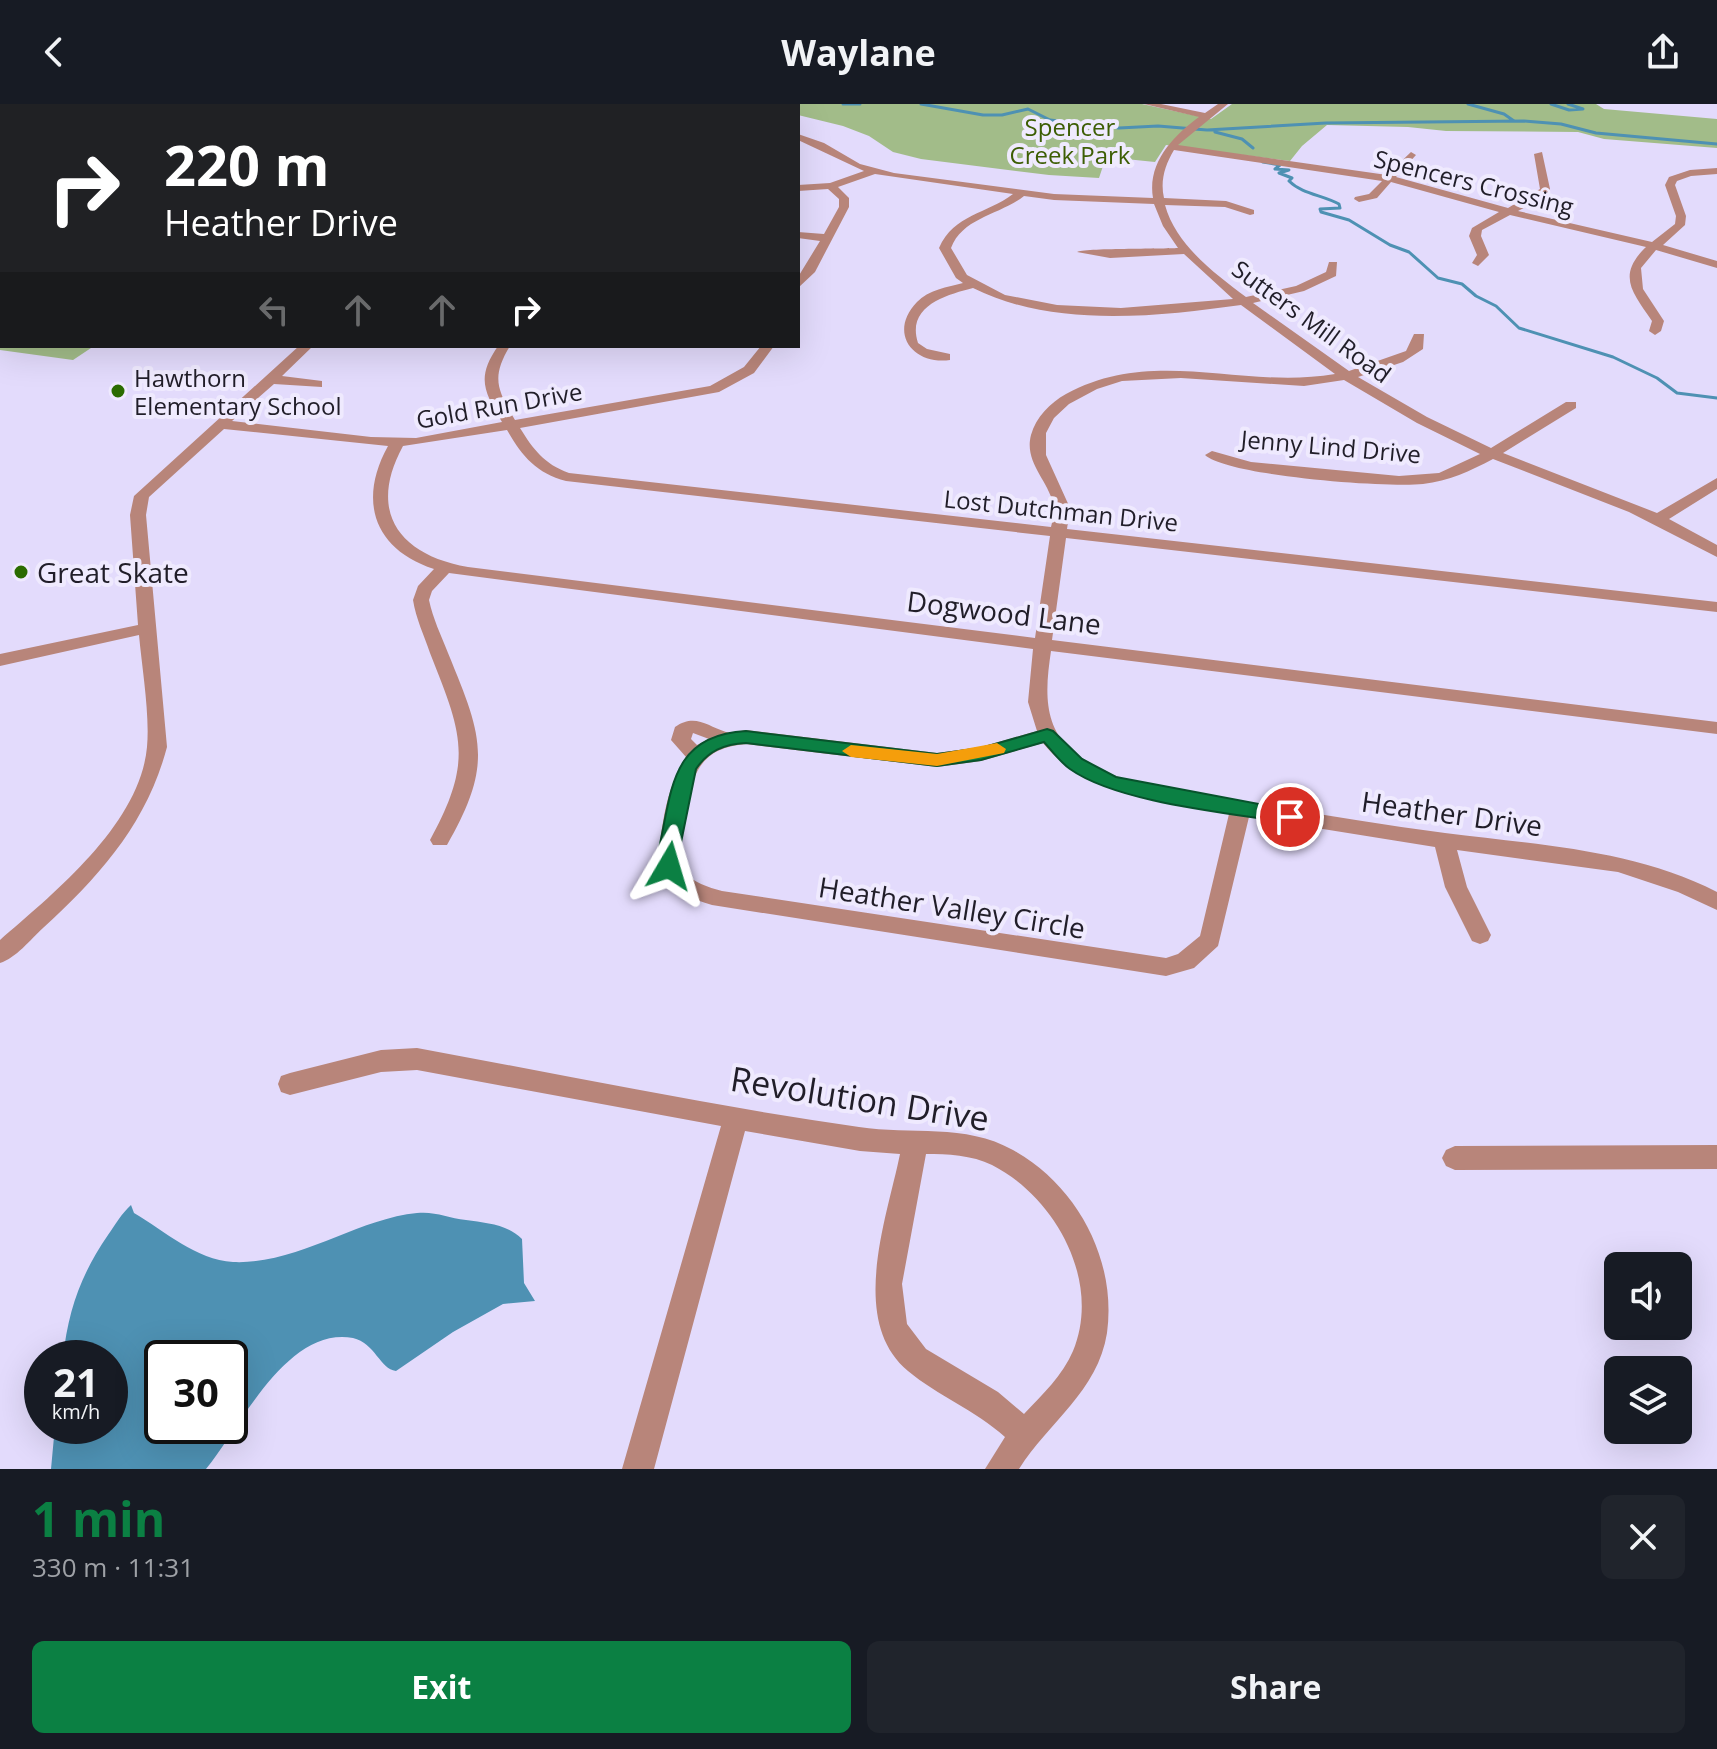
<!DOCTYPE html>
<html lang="en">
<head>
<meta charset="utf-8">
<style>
	body { margin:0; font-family:"Open Sans",sans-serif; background:#20242c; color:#f1f3f6; height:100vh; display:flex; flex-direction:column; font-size:30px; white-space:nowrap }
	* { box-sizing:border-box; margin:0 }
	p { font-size:26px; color:#9ea1a6 }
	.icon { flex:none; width:44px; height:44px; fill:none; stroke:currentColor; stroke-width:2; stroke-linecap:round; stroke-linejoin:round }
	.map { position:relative; height:1365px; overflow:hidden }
	.sheet { display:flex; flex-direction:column; background:#171b24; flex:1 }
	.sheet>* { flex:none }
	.hud { position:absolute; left:0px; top:0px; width:800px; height:244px; box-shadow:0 8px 32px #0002; background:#202124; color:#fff; overflow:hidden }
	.buttons { position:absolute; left:1604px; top:1148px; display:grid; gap:16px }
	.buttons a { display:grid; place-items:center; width:88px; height:88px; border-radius:12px; background:#171b24; box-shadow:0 8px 32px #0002; font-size:40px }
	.speed { position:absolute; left:24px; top:1236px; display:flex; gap:16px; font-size:40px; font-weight:700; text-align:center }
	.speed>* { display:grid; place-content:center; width:104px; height:104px; border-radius:50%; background:#171b24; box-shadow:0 8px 32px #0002; line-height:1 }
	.speed small { font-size:20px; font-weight:400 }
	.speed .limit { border:4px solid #111; border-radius:12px; background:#fff; color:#111 }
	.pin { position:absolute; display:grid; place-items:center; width:68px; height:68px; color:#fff; margin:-34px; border:4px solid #fff; border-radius:50%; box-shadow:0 2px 8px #0007 }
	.me { position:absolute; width:88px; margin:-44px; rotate:7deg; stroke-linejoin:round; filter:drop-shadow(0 0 6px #0008) }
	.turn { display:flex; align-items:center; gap:28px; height:168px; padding:0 32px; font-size:36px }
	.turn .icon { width:104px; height:104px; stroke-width:2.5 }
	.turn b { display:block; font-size:56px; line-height:68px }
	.lanes { display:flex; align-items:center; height:76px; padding:0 32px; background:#0003; justify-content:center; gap:40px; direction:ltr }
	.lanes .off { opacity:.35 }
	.round { display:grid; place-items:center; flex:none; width:84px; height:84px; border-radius:12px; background:#20242c }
	.headline { display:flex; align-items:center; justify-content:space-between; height:136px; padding:0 32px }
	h1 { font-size:48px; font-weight:700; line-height:60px; color:#0b8043 }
	.button { display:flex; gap:16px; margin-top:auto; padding:16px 32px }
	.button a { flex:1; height:92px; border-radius:12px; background:#0b8043; color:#fff; font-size:32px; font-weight:700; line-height:92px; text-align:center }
	.button a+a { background:#20242c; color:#f1f3f6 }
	header { display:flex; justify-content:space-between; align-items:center; height:104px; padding:0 32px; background:#171b24; font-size:36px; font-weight:700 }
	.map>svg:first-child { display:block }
	.green { fill:#a2bc89 }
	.water { fill:#4e91b3; fill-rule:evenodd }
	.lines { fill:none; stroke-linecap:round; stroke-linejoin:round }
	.stream { stroke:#4e91b3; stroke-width:3 }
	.minor { fill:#b8857a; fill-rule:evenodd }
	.route { fill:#0b8043; stroke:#07532c; stroke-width:2 }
	.slow { fill:#f59e0b }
	.poi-dot { fill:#2b6c00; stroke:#efeafe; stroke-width:3 }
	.labels { text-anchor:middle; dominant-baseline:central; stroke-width:8; stroke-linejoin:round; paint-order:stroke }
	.far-park-label { font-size:24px; fill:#3d5e05; stroke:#efeafe }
	.far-street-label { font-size:24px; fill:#211e29; stroke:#efeafe }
	.far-poi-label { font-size:24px; fill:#211e29; stroke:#efeafe; text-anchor:start }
	.poi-label { font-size:28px; fill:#211e29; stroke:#efeafe; text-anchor:start }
	.street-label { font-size:28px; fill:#211e29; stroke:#efeafe }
	.near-street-label { font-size:34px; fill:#211e29; stroke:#efeafe }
</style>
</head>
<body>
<header><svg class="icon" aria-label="back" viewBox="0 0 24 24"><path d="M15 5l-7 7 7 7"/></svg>Waylane<svg class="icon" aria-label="share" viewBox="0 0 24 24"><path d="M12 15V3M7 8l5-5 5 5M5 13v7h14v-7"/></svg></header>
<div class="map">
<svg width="1717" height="1365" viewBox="0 0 1717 1365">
	<rect width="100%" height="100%" fill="#e3dbfc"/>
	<path class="green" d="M718,0H1142L1211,15L1232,0H1596L1604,5L1717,15V44L1604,35L1578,28L1446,27L1408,23L1327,21L1302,42L1290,57L1166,41L1155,58L1106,53L1099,74L1049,71L921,55L893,48L869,32L843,22L798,11V2Z
		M0,222L2,242H94L73,256L0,246Z"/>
	<path class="water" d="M131,1101L134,1109C165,1127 196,1156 233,1158C297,1161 356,1115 417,1109C435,1107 448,1114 466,1116C486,1119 507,1120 522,1135L524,1179L535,1197L503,1200L453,1228L396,1267C380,1265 375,1239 353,1234C287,1222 241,1322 206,1365H51L55,1322H110V1254H63C68,1207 81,1170 108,1131C115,1121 122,1109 131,1101ZM162,1254H230V1322H162Z"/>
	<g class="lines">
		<path class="stream" d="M843,0H860
			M921,0L983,11H1002L1028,5L1050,16L1119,24L1158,22L1207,26L1326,19L1524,17L1561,20L1596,29L1717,40
			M1468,0L1504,10L1514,17
			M1551,0L1569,6L1583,5L1568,0
			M452,2L462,0
			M1215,28L1242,35L1253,44
			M1263,58L1280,61L1275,65L1289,66L1279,69L1292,74L1289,77C1302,90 1323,91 1339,100L1340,104L1320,105L1321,108L1349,116L1390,141L1409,148L1438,174L1462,180L1476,192L1496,202L1519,224L1613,253L1657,274L1677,289L1717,294"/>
		<path class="minor" d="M1144,0H1161L1205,9L1218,0H1228L1178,41L1387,71L1411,48L1416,51L1396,73L1508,104L1540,85L1534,50L1542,48L1550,85L1543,94L1518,107L1652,138L1675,120L1676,112L1665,81L1669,73L1690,66L1717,64V70L1691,72L1677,77L1675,81L1686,112L1685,121L1663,141L1717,157V164L1656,146L1641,164L1643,185L1664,217L1661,227L1655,231L1649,227L1652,217C1633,189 1616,172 1646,143L1510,111L1482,126L1481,132L1489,151L1478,162L1472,159L1477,151L1469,132L1472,124L1499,108L1391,78L1377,94L1359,98L1354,95L1355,93L1369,90L1382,77L1174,46C1165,61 1160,77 1164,94L1226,97L1254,106V110L1250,111L1225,103L1165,101C1176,141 1214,169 1246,193L1296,182L1326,168L1329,158H1337L1336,172L1304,187L1253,199L1349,267L1406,247L1414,230H1424L1423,245L1403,258L1358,273L1427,313L1491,344L1566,298H1576V304L1503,349L1657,409L1717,374V385L1669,415L1717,441V453L1629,408L1493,355C1470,367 1449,377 1423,380C1387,384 1228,372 1205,351L1212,347L1251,358L1399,372L1439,369L1480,350L1417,319L1344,276L1304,282L1181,274L1122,277L1097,285L1069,300L1054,314L1046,329V351L1070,404L1067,425L1717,498V508L1066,434L1052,536L1717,618V630L1051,547C1046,581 1042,618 1069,644C1112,685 1186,687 1241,697C1309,709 1377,720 1445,729C1538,741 1632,745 1717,788V806L1678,788L1618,768L1457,746L1467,783L1491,831L1488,837L1480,840L1472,837L1445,783L1435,743L1249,713L1218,842L1194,864L1166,872L712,801C660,785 654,769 663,718C667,694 673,674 686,653L671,636L675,623C695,609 707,622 726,628C732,630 740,627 746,626L937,649L981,643L1037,627L1028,598L1033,545L449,469L432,487L429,496C433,515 441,531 448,549C482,632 494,659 447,741H433L430,736C474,656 462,630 430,549C424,531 416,515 413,496L418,482L434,465C373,445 358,396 388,342L224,325L149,393L146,411L167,643C147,719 100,772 43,824C30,836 16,854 0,859V836C54,789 140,720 147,643C150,611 142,564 139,531L0,562V550L138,521L130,411L134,392L299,242H313L282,272L322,277V283L274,280L232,317L371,333L416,334L502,318C484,287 476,274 498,242H510C491,273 497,286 515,316L710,282L744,263L761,242H774L754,269L719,288L520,324C533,345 544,360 569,369L1051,423C1053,415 1055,407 1053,399C1047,375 1024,358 1031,331C1036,313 1050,299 1066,290C1154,242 1242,286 1335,270L1241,201C1155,213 1053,224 973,184C946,191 906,202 918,239L927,245L950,250V256C912,261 888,228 917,198C928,186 948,183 963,179L956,174L939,144C954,110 987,110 1013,90L875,70L838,83L849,94V103L815,168L798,184V173L820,137L798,134V128L824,130L839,103V95L828,85L798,87V81L830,79L864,67L798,36V30L824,39L860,60L894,69L1054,90L1153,94C1147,59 1173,32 1199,13ZM1024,92L1054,96L1154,100L1163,122L1178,144C1163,145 1083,144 1077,148L1110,154L1184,150L1233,195L1121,204L1057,201L1005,191L967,171L951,144C963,113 1000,111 1024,92ZM507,326C522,352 536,369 566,377L1050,432L1035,534L468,463C399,451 367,408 403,342ZM693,629L709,635L697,641L691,635ZM1043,639C1086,693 1165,698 1229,710L1200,832L1178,850L1166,854L722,787C708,783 693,779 684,767C672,749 688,676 702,660C714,645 729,642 746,640L937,663L981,657Z
			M2,167V175L0,176V168Z
			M0,194H2V202H0Z
			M417,944C564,971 711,1002 859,1023C911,1031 965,1019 1013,1046C1077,1081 1117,1156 1107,1229C1098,1287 1048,1319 1019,1365H985L1005,1333C975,1306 938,1292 908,1267C848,1217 887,1114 900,1050L860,1047L745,1027L654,1365H622L721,1022L417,966L381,968L290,991L281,988L278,980L281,972L290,969L381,946ZM926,1050C947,1050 972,1051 992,1061C1055,1093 1102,1177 1073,1247C1063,1271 1042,1291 1024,1310L998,1288L926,1245L907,1220L902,1180Z
			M1717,1041V1065L1455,1066L1446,1062L1442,1054L1446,1046L1455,1042Z"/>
	</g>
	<path class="route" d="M1047,625L1053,627L1082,655L1116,673L1290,706L1299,713L1290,719C1230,709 1118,699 1070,665C1060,658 1052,647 1044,638L981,656L937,662L746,639C724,640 708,647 696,665L675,768H662L658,749C672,689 669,631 746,627L937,650L981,644Z"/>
	<path class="slow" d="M997,639L1006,645L1004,649L937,662L851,653L842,647L851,641L937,650Z"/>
	<g class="poi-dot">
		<circle cx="118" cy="287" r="8"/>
		<circle cx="21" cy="468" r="8"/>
	</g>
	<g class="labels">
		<g class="far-park-label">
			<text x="1070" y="22">Spencer<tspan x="1070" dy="28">Creek Park</tspan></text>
		</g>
		<g class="far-street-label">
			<text transform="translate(1474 78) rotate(14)">Spencers Crossing</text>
			<text transform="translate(1312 217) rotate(36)">Sutters Mill Road</text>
			<text transform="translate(499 301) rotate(-10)">Gold Run Drive</text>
			<text transform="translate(1331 342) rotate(5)">Jenny Lind Drive</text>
			<text transform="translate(1061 406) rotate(6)">Lost Dutchman Drive</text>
		</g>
		<g class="far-poi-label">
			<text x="134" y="273">Hawthorn<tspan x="134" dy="28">Elementary School</tspan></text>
		</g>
		<g class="poi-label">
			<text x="37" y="468">Great Skate</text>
		</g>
		<g class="street-label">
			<text transform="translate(1004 508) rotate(7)">Dogwood Lane</text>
			<text transform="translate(1452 709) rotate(8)">Heather Drive</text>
			<text transform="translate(952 803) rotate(9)">Heather Valley Circle</text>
		</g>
		<g class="near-street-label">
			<text transform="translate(860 994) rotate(9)">Revolution Drive</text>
		</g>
	</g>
</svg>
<div class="buttons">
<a><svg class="icon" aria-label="sound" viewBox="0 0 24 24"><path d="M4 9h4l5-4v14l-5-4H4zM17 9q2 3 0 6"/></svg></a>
<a><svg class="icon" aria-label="layers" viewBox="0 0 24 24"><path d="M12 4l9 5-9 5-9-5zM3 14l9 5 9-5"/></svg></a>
</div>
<div class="speed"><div>21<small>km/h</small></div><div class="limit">30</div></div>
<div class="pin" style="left:1290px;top:713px;background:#d93025"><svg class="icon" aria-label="arrive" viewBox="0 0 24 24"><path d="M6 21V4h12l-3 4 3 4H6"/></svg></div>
<svg class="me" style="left:669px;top:762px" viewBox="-20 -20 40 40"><path d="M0-17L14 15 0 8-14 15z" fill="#0b8043" stroke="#fff" stroke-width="4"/></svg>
<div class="hud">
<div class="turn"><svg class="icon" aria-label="right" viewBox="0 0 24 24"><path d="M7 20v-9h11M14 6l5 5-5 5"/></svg><div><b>220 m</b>Heather Drive</div></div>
<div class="lanes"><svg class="icon off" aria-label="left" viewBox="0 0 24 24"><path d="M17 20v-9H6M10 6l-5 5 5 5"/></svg><svg class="icon off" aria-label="ahead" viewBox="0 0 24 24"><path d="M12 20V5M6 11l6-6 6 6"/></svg><svg class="icon off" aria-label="ahead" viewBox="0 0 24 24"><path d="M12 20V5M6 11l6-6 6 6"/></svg><svg class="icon" aria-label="right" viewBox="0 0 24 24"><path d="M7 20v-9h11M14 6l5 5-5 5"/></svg></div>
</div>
</div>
<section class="sheet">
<div class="headline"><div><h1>1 min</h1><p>330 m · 11:31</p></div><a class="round"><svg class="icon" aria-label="close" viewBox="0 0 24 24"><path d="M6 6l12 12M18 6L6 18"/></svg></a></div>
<div class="button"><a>Exit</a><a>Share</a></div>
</section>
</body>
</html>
